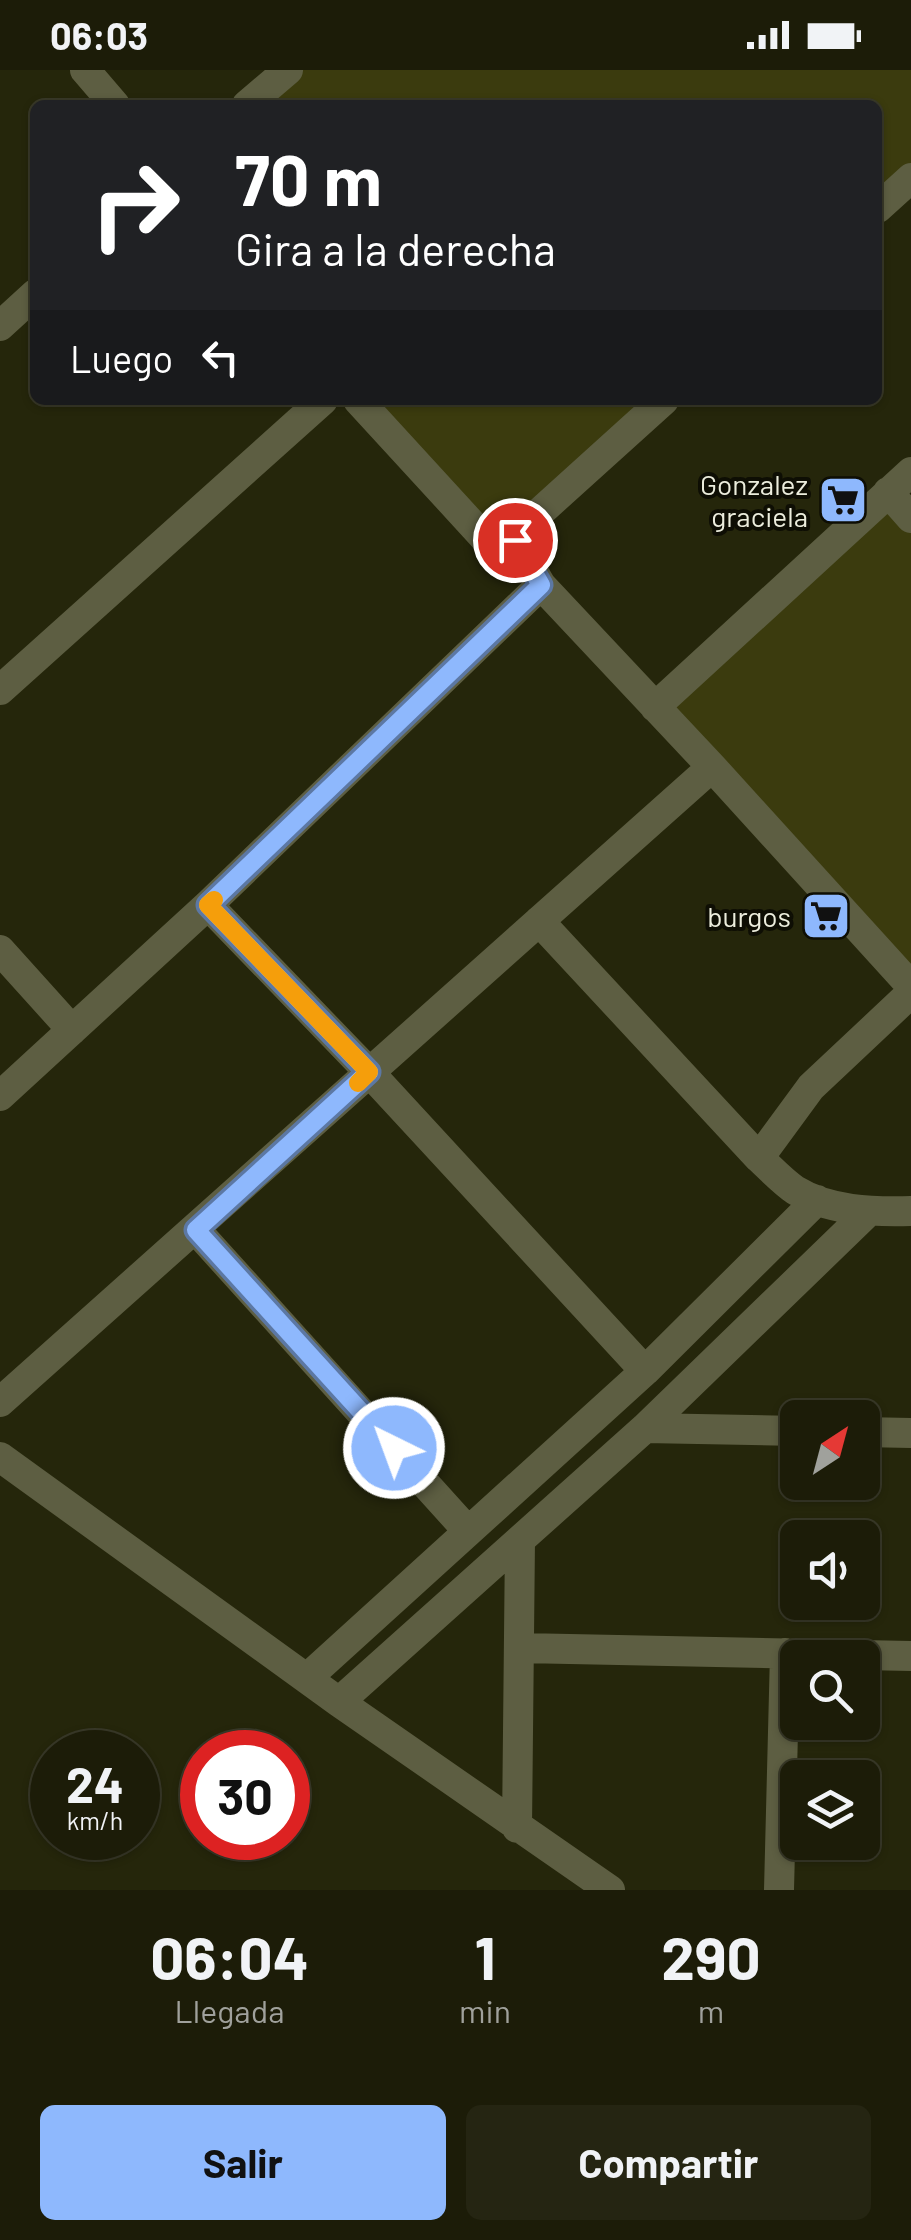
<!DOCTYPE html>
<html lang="es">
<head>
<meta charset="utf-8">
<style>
	body { margin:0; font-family:Barlow,sans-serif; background:#252512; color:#f1f3f6; height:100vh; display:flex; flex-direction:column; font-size:38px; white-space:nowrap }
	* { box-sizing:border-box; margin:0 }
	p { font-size:32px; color:#a0a19c }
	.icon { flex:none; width:55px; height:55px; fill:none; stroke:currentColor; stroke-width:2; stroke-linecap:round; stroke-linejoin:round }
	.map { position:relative; height:1820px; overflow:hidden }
	.side { display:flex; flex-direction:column; background:#1c1c08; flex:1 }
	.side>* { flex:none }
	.hud { position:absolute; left:30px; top:30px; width:852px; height:305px; border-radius:15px; box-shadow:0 2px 8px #0004,0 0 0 2px #3a3a29; background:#202124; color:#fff; overflow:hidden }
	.needle { width:65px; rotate:36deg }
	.fabs { position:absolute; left:780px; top:1330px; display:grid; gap:20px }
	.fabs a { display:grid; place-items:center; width:100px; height:100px; border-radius:15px; background:#1c1c08; box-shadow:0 2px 8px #0004,0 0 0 2px #3a3a29; font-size:50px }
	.speed { position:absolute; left:30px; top:1660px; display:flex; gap:20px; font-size:50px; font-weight:700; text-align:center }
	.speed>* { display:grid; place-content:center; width:130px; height:130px; border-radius:50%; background:#1c1c08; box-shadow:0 2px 8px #0004,0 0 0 2px #3a3a29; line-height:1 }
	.speed small { font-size:25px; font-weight:400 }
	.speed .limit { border:15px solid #d22; background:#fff; color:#111 }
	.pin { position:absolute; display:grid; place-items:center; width:85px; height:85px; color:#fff; margin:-42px; border:5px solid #fff; border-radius:50%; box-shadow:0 2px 10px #0007 }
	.me { position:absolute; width:110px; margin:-55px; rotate:318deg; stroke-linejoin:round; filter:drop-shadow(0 0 8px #0008) }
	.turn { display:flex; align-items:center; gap:35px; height:210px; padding:0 40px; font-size:45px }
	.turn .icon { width:130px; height:130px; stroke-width:2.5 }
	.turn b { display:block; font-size:70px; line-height:85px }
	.then { display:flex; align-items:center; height:95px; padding:0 40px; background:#0003; gap:20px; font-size:38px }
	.eta { display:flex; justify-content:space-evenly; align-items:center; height:170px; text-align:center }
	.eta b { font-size:60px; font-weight:700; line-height:70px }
	.action { display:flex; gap:20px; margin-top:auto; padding:20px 40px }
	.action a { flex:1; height:115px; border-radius:15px; background:#8eb8fd; color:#111; font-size:40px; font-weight:700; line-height:115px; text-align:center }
	.action a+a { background:#252512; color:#f1f3f6 }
	.status { display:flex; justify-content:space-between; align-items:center; height:70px; padding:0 50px; background:#1c1c08; direction:ltr }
	.status svg { height:28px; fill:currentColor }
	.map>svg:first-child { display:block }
	.green { fill:#3b3b0e }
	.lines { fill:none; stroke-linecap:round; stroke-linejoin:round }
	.minor { stroke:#5d5e42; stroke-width:30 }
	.route-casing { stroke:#5c78a4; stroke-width:25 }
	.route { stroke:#8eb8fd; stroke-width:18 }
	.slow { stroke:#f59e0b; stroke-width:18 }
	.labels { text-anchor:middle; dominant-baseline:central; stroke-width:8; stroke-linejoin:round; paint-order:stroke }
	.poi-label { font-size:28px; fill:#eceddd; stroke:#0e0e04; text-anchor:end }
</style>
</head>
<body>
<div class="status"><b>06:03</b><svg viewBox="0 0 49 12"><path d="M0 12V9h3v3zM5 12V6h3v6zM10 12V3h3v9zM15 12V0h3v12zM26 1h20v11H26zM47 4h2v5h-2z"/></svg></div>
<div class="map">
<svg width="911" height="1820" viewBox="0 0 911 1820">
	<rect width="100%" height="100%" fill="#25260b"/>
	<path class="green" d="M290,0H911V105L878,136V35H249Z
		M358,330H662L491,475Z
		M888,423L911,448V916L656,637Z"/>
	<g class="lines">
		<path class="minor" d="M85,0L115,35
			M247,35L288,0
			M878,138L911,108
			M0,256L35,224
			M358,330L491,475L515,470L529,452L664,330
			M888,422L911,448
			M515,470L541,515L712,697L911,916
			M0,620L323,330
			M655,637L911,402
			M208,835L369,1002L645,1301
			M539,851L759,1088C770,1098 782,1111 795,1120C829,1141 872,1142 911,1141
			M0,880L72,960
			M0,1026L208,835L541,515
			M759,1088L811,1017L911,923
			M196,1160L467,1460
			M0,1332L712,697
			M645,1358L798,1361
			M862,1362L911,1363
			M0,1387L339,1632L610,1820
			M521,1578L911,1586
			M307,1608L645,1301L817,1130
			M339,1632L645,1358L868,1142
			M517,1758L520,1470
			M779,1820L785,1583"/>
	</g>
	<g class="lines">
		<g class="route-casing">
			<path id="route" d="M394,1378L196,1160L369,1002L208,835L541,515L515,470"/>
		</g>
		<use href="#route" class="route"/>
		<path class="slow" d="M214,830L208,835L369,1002L358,1013"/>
	</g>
	<defs>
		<g id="supermarket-square" transform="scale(2.5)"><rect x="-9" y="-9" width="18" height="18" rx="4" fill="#8eb8fd" stroke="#0e0e04"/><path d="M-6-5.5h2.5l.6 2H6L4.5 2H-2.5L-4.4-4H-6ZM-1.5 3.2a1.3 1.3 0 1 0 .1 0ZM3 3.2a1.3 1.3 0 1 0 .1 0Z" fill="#111"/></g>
	</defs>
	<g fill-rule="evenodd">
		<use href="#supermarket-square" x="843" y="430"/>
		<use href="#supermarket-square" x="826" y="846"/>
	</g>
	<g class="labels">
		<g class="poi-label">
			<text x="808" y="414">Gonzalez<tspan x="808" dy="32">graciela</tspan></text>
			<text x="791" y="846">burgos</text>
		</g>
	</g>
</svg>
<div class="fabs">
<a><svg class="needle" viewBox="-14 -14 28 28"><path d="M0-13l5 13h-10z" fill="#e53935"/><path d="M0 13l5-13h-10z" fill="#a0a19c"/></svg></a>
<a><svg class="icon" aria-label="sound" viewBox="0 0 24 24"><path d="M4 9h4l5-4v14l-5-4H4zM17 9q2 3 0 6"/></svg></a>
<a><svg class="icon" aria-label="search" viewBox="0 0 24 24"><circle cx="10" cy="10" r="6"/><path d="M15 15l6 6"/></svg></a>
<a><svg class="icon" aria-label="layers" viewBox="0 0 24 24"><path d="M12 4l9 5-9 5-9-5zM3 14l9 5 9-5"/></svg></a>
</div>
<div class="speed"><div>24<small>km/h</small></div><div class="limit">30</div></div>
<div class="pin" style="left:515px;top:470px;background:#d93025"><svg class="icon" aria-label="arrive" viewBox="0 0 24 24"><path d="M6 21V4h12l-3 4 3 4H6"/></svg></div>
<svg class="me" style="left:394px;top:1378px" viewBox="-20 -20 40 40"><circle r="17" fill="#8eb8fd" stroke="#fff" stroke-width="3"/><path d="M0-11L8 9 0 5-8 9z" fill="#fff"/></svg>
<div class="hud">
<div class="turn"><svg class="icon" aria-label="right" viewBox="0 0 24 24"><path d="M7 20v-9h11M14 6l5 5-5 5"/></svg><div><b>70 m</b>Gira a la derecha</div></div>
<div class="then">Luego<svg class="icon" aria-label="left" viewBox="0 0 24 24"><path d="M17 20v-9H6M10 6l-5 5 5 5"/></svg></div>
</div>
</div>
<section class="side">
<div class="eta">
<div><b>06:04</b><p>Llegada</p></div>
<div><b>1</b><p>min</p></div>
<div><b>290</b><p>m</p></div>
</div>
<div class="action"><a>Salir</a><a>Compartir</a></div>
</section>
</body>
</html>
